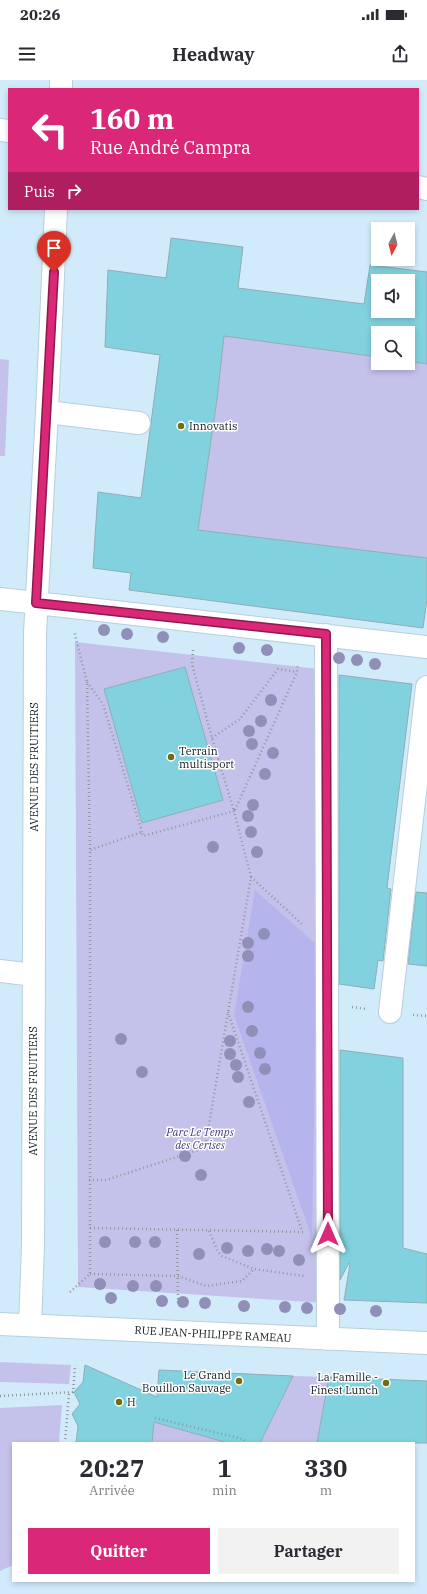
<!DOCTYPE html>
<html lang="fr">
<head>
<meta charset="utf-8">
<style>
	body { margin:0; font-family:"IBM Plex Serif",serif; background:#f2f2f3; color:#2b2b33; height:100vh; display:flex; flex-direction:column; font-size:15px; white-space:nowrap }
	* { box-sizing:border-box; margin:0 }
	p { font-size:13px; color:#7c7c81 }
	.icon { flex:none; width:22px; height:22px; fill:none; stroke:currentColor; stroke-width:2; stroke-linecap:round; stroke-linejoin:round }
	.map { position:relative; flex:1; overflow:hidden }
	.sheet { position:absolute; left:12px; top:1362px; width:403px; height:140px; display:flex; flex-direction:column; background:#fff; border-radius:0px; box-shadow:0 2px 6px #0003 }
	.sheet>* { flex:none }
	.hud { position:absolute; left:8px; top:8px; width:411px; height:122px; border-radius:0px; box-shadow:0 2px 6px #0003; background:#db2777; color:#fff; overflow:hidden }
	.needle { width:26px; rotate:187deg }
	.buttons { position:absolute; left:371px; top:142px; display:grid; gap:8px }
	.buttons a { display:grid; place-items:center; width:44px; height:44px; border-radius:0px; background:#fff; box-shadow:0 2px 6px #0003; font-size:20px }
	.pin { position:absolute; display:grid; place-items:center; width:34px; height:34px; color:#fff; margin:-41px -17px; border-radius:50% 50% 50% 0; rotate:-45deg; box-shadow:0 0 4px #0007 }
	.pin .icon { rotate:45deg }
	.me { position:absolute; width:44px; margin:-22px; rotate:0deg; stroke-linejoin:round; filter:drop-shadow(0 0 3px #0008) }
	.turn { display:flex; align-items:center; gap:14px; height:84px; padding:0 16px; font-size:18px }
	.turn .icon { width:52px; height:52px; stroke-width:2.5 }
	.turn b { display:block; font-size:28px; line-height:34px }
	.then { display:flex; align-items:center; height:38px; padding:0 16px; background:#0003; gap:8px; font-size:15px }
	.eta { display:flex; justify-content:space-evenly; align-items:center; height:68px; text-align:center }
	.eta b { font-size:24px; font-weight:800; line-height:28px }
	.primary-button { display:flex; gap:8px; margin-top:auto; padding:8px 16px }
	.primary-button a { flex:1; height:46px; border-radius:0px; background:#db2777; color:#fff; font-size:16px; font-weight:800; line-height:46px; text-align:center }
	.primary-button a+a { background:#f2f2f3; color:#2b2b33 }
	.status { display:flex; justify-content:space-between; align-items:center; height:28px; padding:0 20px; background:#fff; direction:ltr }
	.status svg { height:11px; fill:currentColor }
	header { display:flex; justify-content:space-between; align-items:center; height:52px; padding:0 16px; background:#fff; font-size:18px; font-weight:800 }
	.map>svg:first-child { display:block }
	.built { fill:#d2ebfb; fill-rule:evenodd }
	.green { fill:#c4c2eb }
	.forest { fill:#b6b4ec }
	.building { fill:#82d1df; stroke:#90aeb3; fill-rule:evenodd }
	.lines { fill:none; stroke-linecap:round; stroke-linejoin:round }
	.minor-casing { stroke:#b7cfde; stroke-width:24 }
	.path { stroke:#8e989e; stroke-width:2.5; stroke-dasharray:1 3; stroke-linecap:butt }
	.minor { stroke:#fff; stroke-width:22 }
	.tree { fill:#908fb7 }
	.route-casing { stroke:#8e194d; stroke-width:10 }
	.route { stroke:#db2777; stroke-width:7 }
	.poi-dot { fill:#706e10; stroke:#fff; stroke-width:1.5 }
	.labels { text-anchor:middle; dominant-baseline:central; stroke-width:3; stroke-linejoin:round; paint-order:stroke }
	.poi-label { font-size:11px; fill:#131c22; stroke:#fff; text-anchor:start }
	.street-label { font-size:11px; fill:#131c22; stroke:#fff }
	.park-label { font-size:11px; font-style:italic; fill:#453c7f; stroke:#fff }
</style>
</head>
<body>
<div class="status"><b>20:26</b><svg viewBox="0 0 49 12"><path d="M0 12V9h3v3zM5 12V6h3v6zM10 12V3h3v9zM15 12V0h3v12zM26 1h20v11H26zM47 4h2v5h-2z"/></svg></div>
<header><svg class="icon" aria-label="menu" viewBox="0 0 24 24"><path d="M4 6h16M4 12h16M4 18h16"/></svg>Headway<svg class="icon" aria-label="share" viewBox="0 0 24 24"><path d="M12 15V3M7 8l5-5 5 5M5 13v7h14v-7"/></svg></header>
<div class="map">
<svg width="427" height="1514" viewBox="0 0 427 1514">
	<rect width="100%" height="100%" fill="#ebf5fb"/>
	<path class="built" d="M0,0H427V1514H0ZM9,9H418V129H9ZM378,149H408V179H378ZM378,201H408V231H378ZM378,253H408V283H378ZM13,1363H414V1501H13Z"/>
	<path class="green" d="M224,256L378,277V283H408V281L427,284V478L198,450Z
		M0,279L9,280L5,376H0Z
		M75,562L319,589L325,1223L78,1207Z
		M0,1282L71,1285L69,1304L0,1302Z
		M293,1296L329,1297L317,1363H152L157,1318Z
		M62,1325L59,1363H13V1485L0,1491V1328Z"/>
	<path class="forest" d="M255,810L317,865L312,1158L234,935Z"/>
	<path class="building" d="M171,158L243,167L238,208L364,224L370,185L427,192V284L408,281V253H378V277L224,256L217,319L198,450L427,478V519L423,548L129,510L131,493L93,488L98,412L141,418L160,275L105,267L108,190L166,198ZM378,201H408V231H378Z
		M185,587L223,720L142,743L104,609Z
		M339,595L412,604L387,808L391,809L383,881L378,880L374,909L339,904Z
		M416,812L427,813V886L408,884Z
		M340,970L403,978V1168L427,1174V1223L344,1220L350,1184L349,1183L340,1200Z
		M85,1285L157,1317L159,1290L293,1296L260,1363H228L154,1342L152,1363H76L78,1346L72,1334L80,1324L74,1312L83,1302Z
		M329,1297L427,1301V1363H317Z"/>
	<g class="lines">
		<g class="minor-casing">
			<path id="minor" d="M61,9V0
				M0,50L9,51
				M418,107L427,109
				M47,332L139,343
				M0,519L427,567
				M326,555L328,1259
				M0,891L34,895
				M390,932L427,607
				M0,1244L427,1263
				M30,1245L33,1166L35,553L47,332L56,129"/>
		</g>
		<path class="path" d="M193,570L192,584L212,658L234,731
			M87,602L103,624L142,752
			M212,658L240,639L278,589L297,592
			M235,730L297,592L298,584
			M251,797L302,844
			M352,927L366,929
			M228,932L302,1151
			M413,935L427,936
			M89,1100H106L205,1068L251,797L234,731L143,756L142,752L90,770
			M90,1148L303,1152
			M177,1150L178,1223
			M209,1151L218,1172L222,1176L254,1189L304,1196
			M90,1194L178,1196L206,1206L242,1201L254,1189
			M70,1212L90,1194V770L87,602L74,551
			M73,1313L75,1285
			M0,1316L75,1312
			M155,1338L243,1359L248,1363
			M65,1363L69,1313"/>
		<use href="#minor" class="minor"/>
	</g>
	<g class="tree">
		<circle cx="104" cy="550" r="6"/>
		<circle cx="127" cy="554" r="6"/>
		<circle cx="163" cy="557" r="6"/>
		<circle cx="239" cy="568" r="6"/>
		<circle cx="267" cy="570" r="6"/>
		<circle cx="339" cy="578" r="6"/>
		<circle cx="357" cy="580" r="6"/>
		<circle cx="375" cy="584" r="6"/>
		<circle cx="271" cy="620" r="6"/>
		<circle cx="261" cy="641" r="6"/>
		<circle cx="249" cy="651" r="6"/>
		<circle cx="252" cy="664" r="6"/>
		<circle cx="273" cy="673" r="6"/>
		<circle cx="265" cy="694" r="6"/>
		<circle cx="253" cy="725" r="6"/>
		<circle cx="248" cy="736" r="6"/>
		<circle cx="251" cy="752" r="6"/>
		<circle cx="213" cy="767" r="6"/>
		<circle cx="257" cy="772" r="6"/>
		<circle cx="264" cy="854" r="6"/>
		<circle cx="248" cy="863" r="6"/>
		<circle cx="248" cy="876" r="6"/>
		<circle cx="248" cy="927" r="6"/>
		<circle cx="252" cy="951" r="6"/>
		<circle cx="121" cy="959" r="6"/>
		<circle cx="230" cy="961" r="6"/>
		<circle cx="260" cy="973" r="6"/>
		<circle cx="230" cy="974" r="6"/>
		<circle cx="236" cy="985" r="6"/>
		<circle cx="265" cy="989" r="6"/>
		<circle cx="142" cy="992" r="6"/>
		<circle cx="238" cy="997" r="6"/>
		<circle cx="249" cy="1022" r="6"/>
		<circle cx="185" cy="1076" r="6"/>
		<circle cx="201" cy="1095" r="6"/>
		<circle cx="105" cy="1162" r="6"/>
		<circle cx="135" cy="1162" r="6"/>
		<circle cx="155" cy="1162" r="6"/>
		<circle cx="227" cy="1168" r="6"/>
		<circle cx="267" cy="1169" r="6"/>
		<circle cx="248" cy="1171" r="6"/>
		<circle cx="279" cy="1171" r="6"/>
		<circle cx="199" cy="1174" r="6"/>
		<circle cx="299" cy="1180" r="6"/>
		<circle cx="100" cy="1204" r="6"/>
		<circle cx="133" cy="1206" r="6"/>
		<circle cx="156" cy="1206" r="6"/>
		<circle cx="111" cy="1218" r="6"/>
		<circle cx="162" cy="1221" r="6"/>
		<circle cx="183" cy="1222" r="6"/>
		<circle cx="205" cy="1223" r="6"/>
		<circle cx="244" cy="1226" r="6"/>
		<circle cx="285" cy="1227" r="6"/>
		<circle cx="307" cy="1228" r="6"/>
		<circle cx="340" cy="1229" r="6"/>
		<circle cx="376" cy="1231" r="6"/>
	</g>
	<g class="lines">
		<g class="route-casing">
			<path id="route" d="M54,192L36,523L326,554L328,1154"/>
		</g>
		<use href="#route" class="route"/>
	</g>
	<g class="poi-dot">
		<circle cx="181" cy="346" r="4"/>
		<circle cx="171" cy="677" r="4"/>
		<circle cx="239" cy="1301" r="4"/>
		<circle cx="386" cy="1303" r="4"/>
		<circle cx="119" cy="1322" r="4"/>
	</g>
	<g class="labels">
		<g class="poi-label">
			<text x="189" y="346">Innovatis</text>
			<text x="179" y="671">Terrain<tspan x="179" dy="13">multisport</tspan></text>
			<text x="231" y="1295" text-anchor="end">Le Grand<tspan x="231" dy="13">Bouillon Sauvage</tspan></text>
			<text x="378" y="1297" text-anchor="end">La Famille -<tspan x="378" dy="13">Finest Lunch</tspan></text>
			<text x="127" y="1322">H</text>
		</g>
		<g class="street-label">
			<text transform="translate(34 687) rotate(-90)">AVENUE DES FRUITIERS</text>
			<text transform="translate(33 1011) rotate(-90)">AVENUE DES FRUITIERS</text>
			<text transform="translate(213 1254) rotate(3)">RUE JEAN-PHILIPPE RAMEAU</text>
		</g>
		<g class="park-label">
			<text x="200" y="1052">Parc Le Temps<tspan x="200" dy="13">des Cerises</tspan></text>
		</g>
	</g>
</svg>
<div class="buttons">
<a><svg class="needle" viewBox="-14 -14 28 28"><path d="M0-13l5 13h-10z" fill="#e53935"/><path d="M0 13l5-13h-10z" fill="#7c7c81"/></svg></a>
<a><svg class="icon" aria-label="sound" viewBox="0 0 24 24"><path d="M4 9h4l5-4v14l-5-4H4zM17 9q2 3 0 6"/></svg></a>
<a><svg class="icon" aria-label="search" viewBox="0 0 24 24"><circle cx="10" cy="10" r="6"/><path d="M15 15l6 6"/></svg></a>
</div>
<div class="pin" style="left:54px;top:192px;background:#d93025"><svg class="icon" aria-label="arrive" viewBox="0 0 24 24"><path d="M6 21V4h12l-3 4 3 4H6"/></svg></div>
<svg class="me" style="left:328px;top:1154px" viewBox="-20 -20 40 40"><path d="M0-17L14 15 0 8-14 15z" fill="#db2777" stroke="#fff" stroke-width="4"/></svg>
<div class="hud">
<div class="turn"><svg class="icon" aria-label="left" viewBox="0 0 24 24"><path d="M17 20v-9H6M10 6l-5 5 5 5"/></svg><div><b>160 m</b>Rue André Campra</div></div>
<div class="then">Puis<svg class="icon" aria-label="right" viewBox="0 0 24 24"><path d="M7 20v-9h11M14 6l5 5-5 5"/></svg></div>
</div>
<section class="sheet">
<div class="eta">
<div><b>20:27</b><p>Arrivée</p></div>
<div><b>1</b><p>min</p></div>
<div><b>330</b><p>m</p></div>
</div>
<div class="primary-button"><a>Quitter</a><a>Partager</a></div>
</section>
</div>
</body>
</html>
